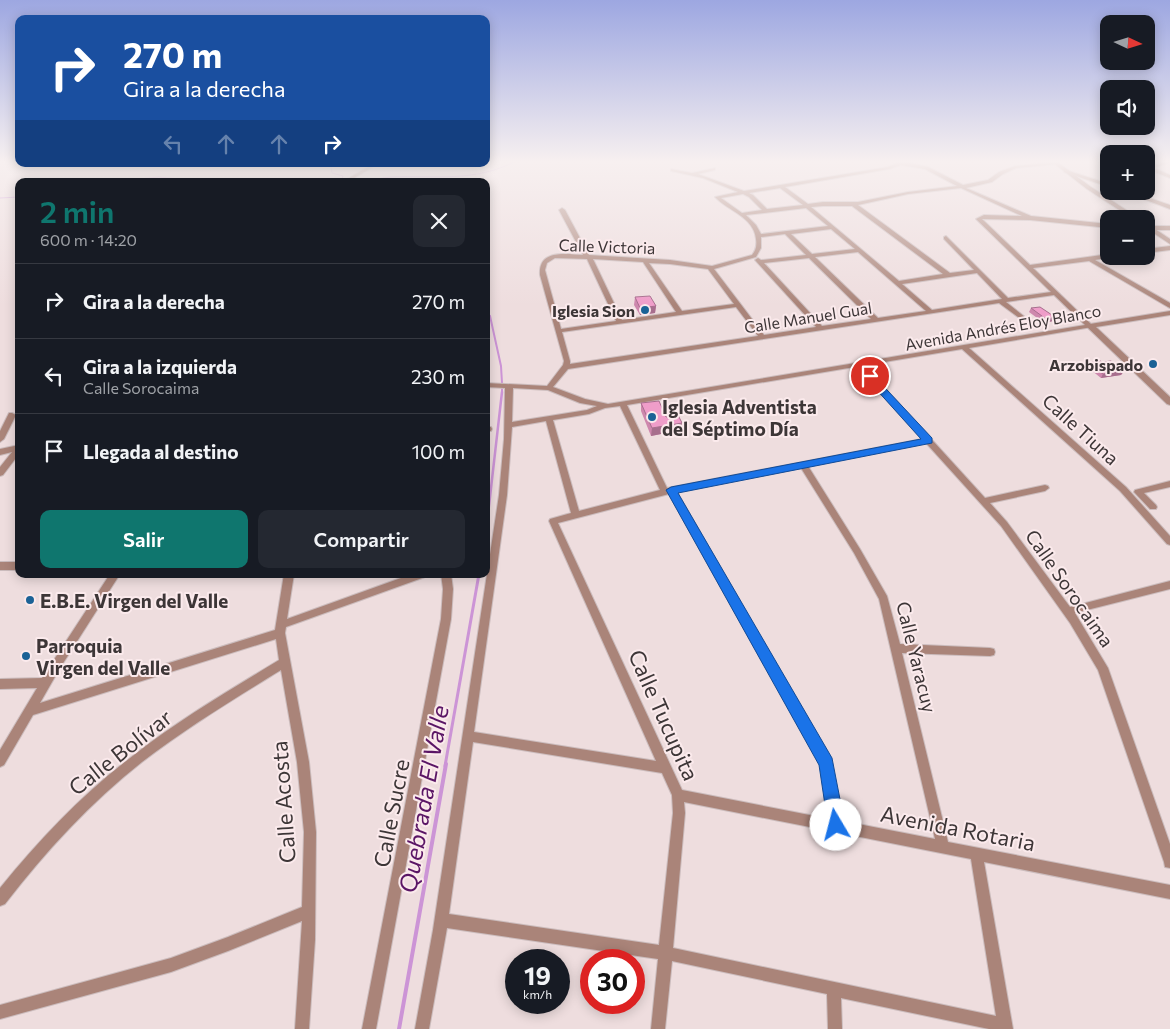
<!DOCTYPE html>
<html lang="es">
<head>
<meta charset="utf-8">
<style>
	body { margin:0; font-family:Commissioner,sans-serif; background:#242831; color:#f1f3f6; height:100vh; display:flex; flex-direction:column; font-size:19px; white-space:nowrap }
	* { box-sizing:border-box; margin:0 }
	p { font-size:16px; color:#9ea1a6 }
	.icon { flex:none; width:28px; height:28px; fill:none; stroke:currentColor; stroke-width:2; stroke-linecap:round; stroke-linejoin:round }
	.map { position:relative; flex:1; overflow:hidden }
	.panel { position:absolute; left:15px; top:178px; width:475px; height:400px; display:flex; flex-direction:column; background:#171b24; border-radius:10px; box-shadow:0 2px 12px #0003 }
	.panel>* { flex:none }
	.guide { position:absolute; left:15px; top:15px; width:475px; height:152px; border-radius:10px; box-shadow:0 2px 12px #0003; background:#1a4fa0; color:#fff; overflow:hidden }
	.needle { width:32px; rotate:94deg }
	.fabs { position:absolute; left:1100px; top:15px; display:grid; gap:10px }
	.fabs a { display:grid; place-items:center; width:55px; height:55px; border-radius:10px; background:#171b24; box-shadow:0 2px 12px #0003; font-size:25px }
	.speed { position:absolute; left:505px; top:949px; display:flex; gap:10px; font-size:25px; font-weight:700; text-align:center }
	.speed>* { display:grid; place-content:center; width:65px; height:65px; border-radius:50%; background:#171b24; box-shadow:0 2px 12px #0003; line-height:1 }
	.speed small { font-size:12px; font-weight:400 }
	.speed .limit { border:8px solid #d22; background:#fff; color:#111 }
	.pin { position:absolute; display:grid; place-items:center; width:42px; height:42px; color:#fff; margin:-21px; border:2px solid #fff; border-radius:50%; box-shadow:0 1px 5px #0007 }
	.me { position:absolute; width:55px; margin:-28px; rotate:352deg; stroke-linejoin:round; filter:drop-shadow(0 0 4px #0008) }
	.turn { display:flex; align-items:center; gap:18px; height:105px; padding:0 25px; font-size:22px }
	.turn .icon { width:65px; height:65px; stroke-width:2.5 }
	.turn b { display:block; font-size:35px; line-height:42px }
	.lanes { display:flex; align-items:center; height:48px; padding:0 25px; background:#0003; justify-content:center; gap:25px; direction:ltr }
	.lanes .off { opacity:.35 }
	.round { display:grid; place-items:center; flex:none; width:52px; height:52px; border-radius:10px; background:#242831 }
	.head { display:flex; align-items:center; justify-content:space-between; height:85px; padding:0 25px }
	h1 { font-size:30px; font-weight:600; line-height:38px; color:#0f766e }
	.primary-button { display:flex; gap:10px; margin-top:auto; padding:10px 25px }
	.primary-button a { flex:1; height:58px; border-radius:10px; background:#0f766e; color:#fff; font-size:20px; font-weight:600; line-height:58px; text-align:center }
	.primary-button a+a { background:#242831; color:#f1f3f6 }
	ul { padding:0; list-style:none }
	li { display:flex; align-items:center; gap:15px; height:75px; padding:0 25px; border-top:1px solid #363941 }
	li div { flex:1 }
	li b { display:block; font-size:19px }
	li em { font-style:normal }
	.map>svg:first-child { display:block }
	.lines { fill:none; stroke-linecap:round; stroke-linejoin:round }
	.stream-far4 { stroke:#cc94d6; stroke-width:1 }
	.stream-far3 { stroke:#cc94d6; stroke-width:2 }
	.stream-far2 { stroke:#cc94d6; stroke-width:2.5 }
	.stream-far1 { stroke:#cc94d6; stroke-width:3 }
	.stream { stroke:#cc94d6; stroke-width:4 }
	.minor-casing { stroke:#cbbcbd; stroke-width:2 }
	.tertiary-casing { stroke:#cbbcbd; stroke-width:2 }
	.minor { fill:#aa8479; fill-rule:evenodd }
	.tertiary { fill:#aa8479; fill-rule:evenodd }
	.wall { fill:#ce87ad }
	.shaded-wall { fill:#a76e8d }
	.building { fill:#ef9dc9; stroke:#a76e8d }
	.route { fill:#1a73e8; stroke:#114b97 }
	.poi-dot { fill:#1b6296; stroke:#fbeaec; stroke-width:2 }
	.labels { text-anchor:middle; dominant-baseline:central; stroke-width:4; stroke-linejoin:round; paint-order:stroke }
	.far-street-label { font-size:16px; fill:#3d3637; stroke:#fbeaec }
	.far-poi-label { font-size:16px; font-weight:bold; fill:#3d3637; stroke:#fbeaec; text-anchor:end }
	.poi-label { font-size:19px; font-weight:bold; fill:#3d3637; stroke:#fbeaec; text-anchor:start }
	.street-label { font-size:19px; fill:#3d3637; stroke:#fbeaec }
	.near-street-label { font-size:22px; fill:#3d3637; stroke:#fbeaec }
	.near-water-label { font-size:24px; font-style:italic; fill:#5a1565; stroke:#fbeaec }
</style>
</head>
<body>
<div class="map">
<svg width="1170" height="1029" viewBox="0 0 1170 1029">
	<rect width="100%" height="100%" fill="#eeddde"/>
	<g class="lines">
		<path class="stream-far4" d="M520,161H548
			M323,164L331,167L332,173L343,176L342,179
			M120,181L159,177L198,181
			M325,181C337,180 348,181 360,181C370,181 380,178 391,177C435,175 474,183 516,161
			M0,198L19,197"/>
		<path class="stream-far3" d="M486,314L490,316L501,366L502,383
			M502,393V389"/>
		<path class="stream-far2" d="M486,532L502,392"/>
		<path class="stream-far1" d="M445,766L479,574"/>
		<path class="stream" d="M399,1029L446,764"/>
		<g class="minor-casing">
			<path id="minor" d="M896,161H900L928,167L963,185L988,180L999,172L1015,166L1059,162V164H1057L1016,168L1003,174L992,182L966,188L1031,216L1109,224V228L1030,220L982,219L1030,265L1109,254V256H1112L1111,257L1095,260L1170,303V308L1168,307L1089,261L1033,268L1092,325V327L969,348L1126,487L1170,536V545L1167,544L1120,491L962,349L627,405L667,488L922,439L865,376L869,374H872L985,498L1045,485L1048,486L1049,488L1045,491L990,503L1007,522L1070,607L1170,581V589L1075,613L1108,668L1170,844V868L1165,867L1164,862L1098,670L1070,623L1001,526L926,443L808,466L860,549L887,596L900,644L990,648L994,649L995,652L994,655L990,656L902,653L948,842L1170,885V899L984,862L1013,1029H989L841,998L842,1029H828L827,994L672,961L665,1029H651L658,959L447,928L429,1029H415L433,930L499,495L504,439L505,388L486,387V383L547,386L563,365L564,361L540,275C538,249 566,254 583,255L559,210L562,208L565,210L589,255L670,260L712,266L752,255C756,250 757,246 756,239C754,217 728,211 715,197L738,192L703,178L671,171V169L692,173L715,168V170L698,174L744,191L888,167L897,163ZM901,165L925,169L957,186L908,192L858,202H823L808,204L785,187L889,169ZM780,188L803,205L767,209L753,195L749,193ZM961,188L1022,216L984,215L976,219L1051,292L1008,298L946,236L944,237V239L974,270L950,273L858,205L908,194ZM743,194L749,197L762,210L742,213L721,198ZM823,206H852L943,274L899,281L811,207ZM806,208L828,226L761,234L756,225L746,215ZM831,229L855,249L812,254L791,234ZM785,234L806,255L761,260L758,258L755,260L816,327L764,335L714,269L756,257L761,248V237ZM858,252L926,311L878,318L815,257ZM555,258L587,259L616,321L561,329L545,270L547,263ZM809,258L871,319L822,326L764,263ZM593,259L643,262L676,312L622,320ZM649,263L670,264L708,269L734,304L682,311ZM977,273L1002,299L932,310L902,284ZM1054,295L1085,325L608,404L585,399L553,387L568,369L999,303L1033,328L1035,327V325L1006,302ZM736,307L758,336L570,364V361L562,332ZM513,388L548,390L580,403L597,406L587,410L512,422ZM620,406L660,490L579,511L553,420L589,414L605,408ZM546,421L571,513L550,519L549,521L656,761L474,732L507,495L512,427ZM801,468L854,553L879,599L935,839L843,821L830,759L677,492ZM669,494L820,764L830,819L682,790L558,523ZM473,742L662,773L672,795L673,813L659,945L449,914ZM684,802L971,859L996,1016L673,948L685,813Z
				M1166,161H1170V162L1154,168L1170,175V178L1150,170L1146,171V168L1148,167Z
				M373,164H378L349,181H344Z
				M1066,170L1109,184V187L1064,172V170Z
				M1122,191H1129L1170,205V209Z
				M1146,226H1170V230H1146Z
				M1170,246V250L1146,253V249Z
				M9,413H12L16,415L4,439L0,442V431Z
				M486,427H491L492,429L491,431H486Z
				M19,445V454L3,475L0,476V467L12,452L0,455V449Z
				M1170,481V487L1144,493L1156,505L1157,507L1156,509H1150L1134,492L1135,490Z
				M0,562H19V570H0Z
				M110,574H120L60,668L40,703L275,630L284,574H294L287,619L412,574H427L425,577L286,627L285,633L309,762L316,832L315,940L309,1029H295L302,921L228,951L171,972L0,1019V1005L171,958L228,937L302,907L304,832L297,762L281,670C234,699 186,728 142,762C90,803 45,852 5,904L0,906V888C40,839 83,793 134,755C180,719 230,690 279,660L276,639L33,715L4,765L0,767V750L37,688L0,689V679L42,678Z
				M441,574H451L453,589L451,619L376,1029H362L441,619L443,589Z"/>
		</g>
		<g class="tertiary-casing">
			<path id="tertiary" d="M1051,161H1056L1091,187L1140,219H1133L1087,189Z
				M1146,223L1170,239V244L1146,228Z
				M1170,311V315L1096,327L1170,397V405L1167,404L1086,326L1090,324Z"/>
		</g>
		<use href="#minor" class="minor"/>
		<use href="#tertiary" class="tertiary"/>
	</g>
	<path class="wall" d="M635,297L656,306L655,313L640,315L634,305Z
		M1031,308L1053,321L1044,323L1029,312Z
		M1103,362L1124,371L1121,375L1101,378L1086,366L1088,363Z
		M641,403L666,417L681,430L651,436L641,411Z"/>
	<path class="shaded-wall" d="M656,306L655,313L640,315V308Z
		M1055,317L1053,321L1044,323L1046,319Z
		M1124,371L1121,375L1101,378L1103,374Z
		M682,423L681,430L651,436L652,428Z"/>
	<path class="building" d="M650,296L656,306L640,308L635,297Z
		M1040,307L1055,317L1046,319L1031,308Z
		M1100,361L1103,362L1111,361L1124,371L1103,374L1088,363Z
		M659,401L666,417L678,415L682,423L652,428L641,403Z"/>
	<linearGradient id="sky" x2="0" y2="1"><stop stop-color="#9da7e1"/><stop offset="0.53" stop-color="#f7f0f0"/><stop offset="1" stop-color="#f7f0f0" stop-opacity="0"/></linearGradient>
	<rect width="1170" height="305" fill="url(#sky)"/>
	<path class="route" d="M870,374L873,375L932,438V443L678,493L832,758L845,825L842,831L836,833L831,831L828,825L819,765L666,490L671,487L921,439L866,378L865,376Z"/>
	<g class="poi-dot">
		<circle cx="645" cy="310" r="5"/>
		<circle cx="1153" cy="364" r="5"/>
		<circle cx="652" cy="417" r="5"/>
		<circle cx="30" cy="600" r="5"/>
		<circle cx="26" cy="656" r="5"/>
	</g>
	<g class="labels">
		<g class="far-street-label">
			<text transform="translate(607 246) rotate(2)">Calle Victoria</text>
			<text transform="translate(808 317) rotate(-9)">Calle Manuel Gual</text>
			<text transform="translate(1003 327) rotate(-10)">Avenida Andrés Eloy Blanco</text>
		</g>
		<g class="far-poi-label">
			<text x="635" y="310">Iglesia Sion</text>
			<text x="1143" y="364">Arzobispado</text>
		</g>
		<g class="poi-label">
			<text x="662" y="406">Iglesia Adventista<tspan x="662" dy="22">del Séptimo Día</tspan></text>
			<text x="40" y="600">E.B.E. Virgen del Valle</text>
			<text x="36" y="645">Parroquia<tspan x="36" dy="22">Virgen del Valle</tspan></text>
		</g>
		<g class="street-label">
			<text transform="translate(1081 429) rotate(42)">Calle Tiuna</text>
			<text transform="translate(1070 588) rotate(55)">Calle Sorocaima</text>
			<text transform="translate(917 657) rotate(76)">Calle Yaracuy</text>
		</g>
		<g class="near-street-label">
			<text transform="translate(664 715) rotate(66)">Calle Tucupita</text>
			<text transform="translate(120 752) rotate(-38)">Calle Bolívar</text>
			<text transform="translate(283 802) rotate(-94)">Calle Acosta</text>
			<text transform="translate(391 813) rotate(-79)">Calle Sucre</text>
			<text transform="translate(958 828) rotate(11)">Avenida Rotaria</text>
		</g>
		<g class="near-water-label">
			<text transform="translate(423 799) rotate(-80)">Quebrada El Valle</text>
		</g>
	</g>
</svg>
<div class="fabs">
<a><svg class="needle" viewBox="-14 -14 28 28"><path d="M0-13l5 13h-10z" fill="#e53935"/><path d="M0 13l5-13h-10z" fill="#9ea1a6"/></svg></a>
<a><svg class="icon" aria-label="sound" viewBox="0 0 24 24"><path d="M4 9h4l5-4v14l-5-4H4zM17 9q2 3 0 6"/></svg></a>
<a>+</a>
<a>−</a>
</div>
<div class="speed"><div>19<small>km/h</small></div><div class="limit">30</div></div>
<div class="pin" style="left:870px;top:376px;background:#d93025"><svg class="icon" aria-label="arrive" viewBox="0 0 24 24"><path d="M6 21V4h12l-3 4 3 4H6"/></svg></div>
<svg class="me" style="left:836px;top:825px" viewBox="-20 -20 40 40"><circle r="19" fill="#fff"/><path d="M0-13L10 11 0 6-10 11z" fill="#1a73e8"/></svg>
<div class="guide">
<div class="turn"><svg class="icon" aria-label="right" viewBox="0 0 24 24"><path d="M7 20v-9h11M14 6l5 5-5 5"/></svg><div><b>270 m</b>Gira a la derecha</div></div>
<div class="lanes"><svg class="icon off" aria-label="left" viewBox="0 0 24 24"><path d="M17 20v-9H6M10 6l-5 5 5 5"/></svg><svg class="icon off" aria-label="ahead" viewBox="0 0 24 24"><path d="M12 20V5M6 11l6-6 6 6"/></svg><svg class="icon off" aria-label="ahead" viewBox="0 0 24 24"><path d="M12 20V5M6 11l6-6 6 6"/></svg><svg class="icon" aria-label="right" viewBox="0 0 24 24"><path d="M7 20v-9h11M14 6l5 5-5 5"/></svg></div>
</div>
<section class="panel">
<div class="head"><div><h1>2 min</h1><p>600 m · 14:20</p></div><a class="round"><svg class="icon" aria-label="close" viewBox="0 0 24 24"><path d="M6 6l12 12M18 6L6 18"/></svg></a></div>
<ul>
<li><svg class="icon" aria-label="right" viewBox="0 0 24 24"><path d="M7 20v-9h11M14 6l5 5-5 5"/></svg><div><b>Gira a la derecha</b></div><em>270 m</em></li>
<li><svg class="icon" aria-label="left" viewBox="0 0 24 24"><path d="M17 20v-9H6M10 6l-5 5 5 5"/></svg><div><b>Gira a la izquierda</b><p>Calle Sorocaima</p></div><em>230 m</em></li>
<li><svg class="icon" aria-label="arrive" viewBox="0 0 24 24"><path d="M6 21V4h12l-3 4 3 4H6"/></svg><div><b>Llegada al destino</b></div><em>100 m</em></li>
</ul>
<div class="primary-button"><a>Salir</a><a>Compartir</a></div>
</section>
</div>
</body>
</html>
